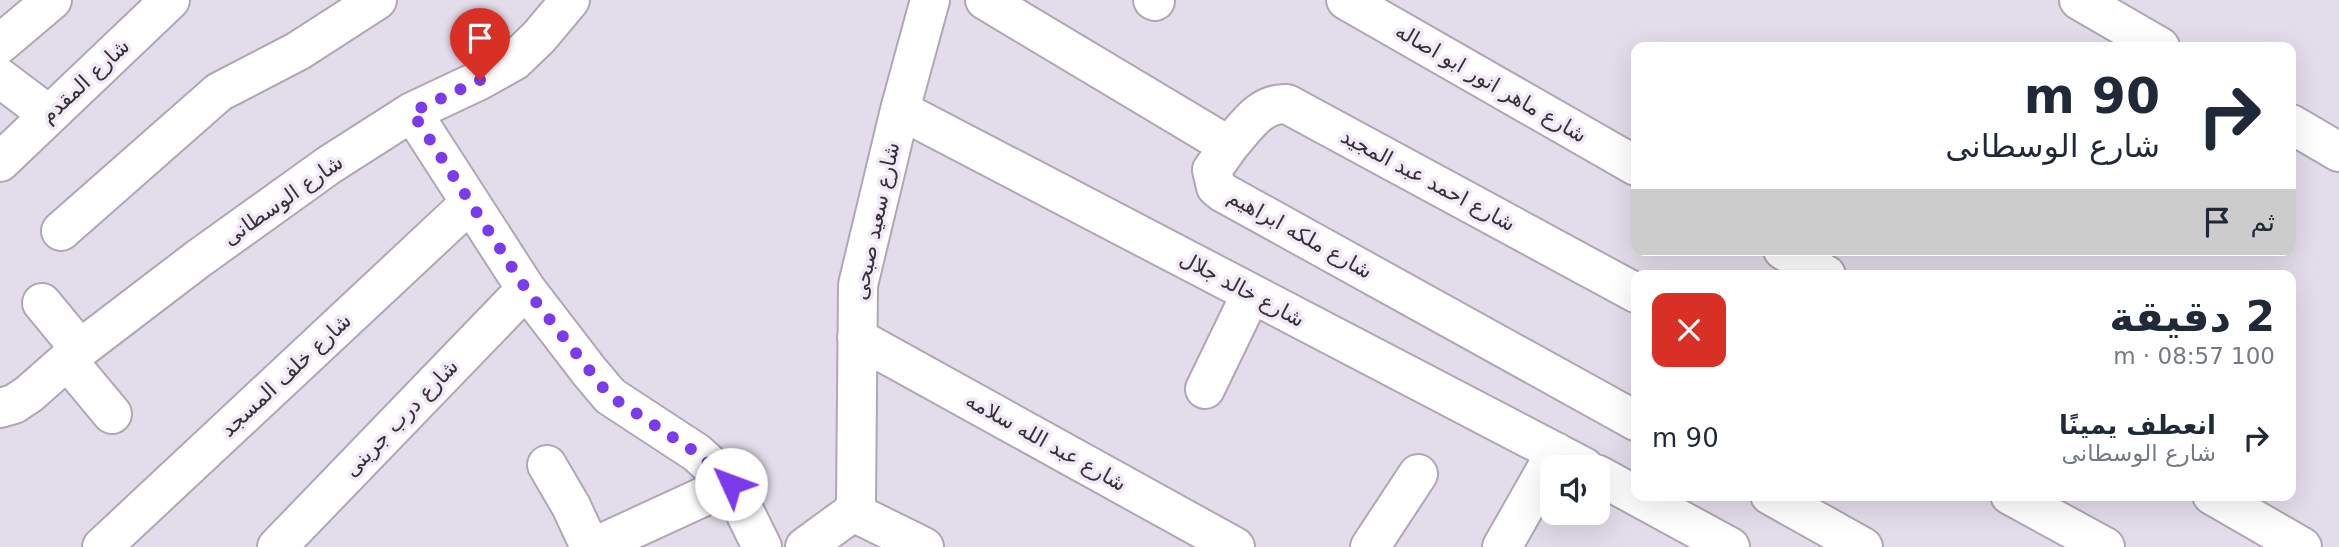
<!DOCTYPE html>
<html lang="ar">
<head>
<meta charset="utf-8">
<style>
	body { margin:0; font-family:"DejaVu Sans",Cairo,sans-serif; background:#f6f6f7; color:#1f2937; direction:rtl; height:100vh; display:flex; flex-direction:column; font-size:26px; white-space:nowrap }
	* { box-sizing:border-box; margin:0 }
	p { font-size:23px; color:#747a83 }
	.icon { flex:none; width:38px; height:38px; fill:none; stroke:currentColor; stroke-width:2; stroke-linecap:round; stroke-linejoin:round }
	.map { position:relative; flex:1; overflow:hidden; direction:ltr }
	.sheet { position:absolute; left:1631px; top:270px; width:665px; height:231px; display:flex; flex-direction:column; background:#fff; border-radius:14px; box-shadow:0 7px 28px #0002; direction:rtl }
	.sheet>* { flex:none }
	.hud { position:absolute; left:1631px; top:42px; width:665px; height:214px; border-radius:14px; box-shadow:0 7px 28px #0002; direction:rtl; background:#fff; color:#1f2937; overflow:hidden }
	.buttons { position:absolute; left:1540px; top:455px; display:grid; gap:14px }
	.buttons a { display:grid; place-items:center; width:70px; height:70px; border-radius:14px; background:#fff; box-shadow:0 7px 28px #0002; font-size:35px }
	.pin { position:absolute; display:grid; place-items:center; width:60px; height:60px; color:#fff; margin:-72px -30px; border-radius:50% 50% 50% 0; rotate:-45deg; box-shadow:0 0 7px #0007 }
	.pin .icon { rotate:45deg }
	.me { position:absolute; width:77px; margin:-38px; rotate:313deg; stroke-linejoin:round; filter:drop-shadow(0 0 5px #0008) }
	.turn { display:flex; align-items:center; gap:24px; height:147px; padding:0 21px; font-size:32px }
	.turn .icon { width:91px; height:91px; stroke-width:2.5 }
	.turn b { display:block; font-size:49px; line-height:60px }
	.then { display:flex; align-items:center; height:66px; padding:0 21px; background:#0003; gap:14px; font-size:26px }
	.round { display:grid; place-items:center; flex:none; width:74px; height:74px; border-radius:14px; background:#f6f6f7 }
	.headline { display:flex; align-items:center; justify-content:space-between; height:119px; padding:0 21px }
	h1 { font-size:42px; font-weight:700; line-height:52px }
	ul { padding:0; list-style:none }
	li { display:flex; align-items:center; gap:21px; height:98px; padding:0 21px }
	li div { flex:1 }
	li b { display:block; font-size:26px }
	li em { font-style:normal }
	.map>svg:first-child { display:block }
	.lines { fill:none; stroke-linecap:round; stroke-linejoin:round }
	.minor-casing { stroke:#aea7b4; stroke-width:42 }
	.minor { stroke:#fff; stroke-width:38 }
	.route { stroke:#7c3aed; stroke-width:12; stroke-dasharray:0 21.6 }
	.labels { text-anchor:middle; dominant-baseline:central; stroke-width:7; stroke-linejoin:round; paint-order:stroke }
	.street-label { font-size:21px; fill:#353237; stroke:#f1e9f7 }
</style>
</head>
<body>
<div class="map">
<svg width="2339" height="547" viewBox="0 0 2339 547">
	<rect width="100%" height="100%" fill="#e3dcea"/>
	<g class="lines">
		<g class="minor-casing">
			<path id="minor" d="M985,0L1229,146L1212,170L1216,187L1222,192L1636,421
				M1153,0L1155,1
				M1346,0L1636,166
				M2079,0L2160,47
				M0,44L52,0
				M0,78L49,115
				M900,110L1584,467
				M412,112L526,289L589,371L610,396L697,453L731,484L762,547
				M2291,124L2339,152
				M1229,146C1246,127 1259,103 1287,104L1636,293
				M0,162L170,0
				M61,231L219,92L298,51L377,0
				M1783,250L1826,275
				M42,303L80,349
				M857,338L1235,547
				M67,360L112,414
				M1205,389L1251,294
				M0,408L14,404L29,394L80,349L198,259L329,165L412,112L480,80L514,61L539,37L570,0
				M547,465L571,506L590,547
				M1598,475L1730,547
				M1770,495L1863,547
				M2010,495L2105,547
				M2212,495L2302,547
				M853,512L924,547
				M102,547L470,203
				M277,547L526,289
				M594,547L731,484
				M805,547L853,512L856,501L858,285L900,110L930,0
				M1370,547L1418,474
				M1502,547L1556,452"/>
		</g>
		<use href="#minor" class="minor"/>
	</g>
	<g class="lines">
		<path class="route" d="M480,80L412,112L526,289L600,384L610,396L697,453L731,484"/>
	</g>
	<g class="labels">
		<g class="street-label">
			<text transform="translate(85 81) rotate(-43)">شارع المقدم</text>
			<text transform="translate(1491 83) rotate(30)">شارع ماهر انور ابو اصاله</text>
			<text transform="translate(1428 180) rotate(28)">شارع احمد عبد المجيد</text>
			<text transform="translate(283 200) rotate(-35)">شارع الوسطانى</text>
			<text transform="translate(876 221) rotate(-78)">شارع سعيد صبحى</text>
			<text transform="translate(1300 234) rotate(29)">شارع ملكه ابراهيم</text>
			<text transform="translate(1242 289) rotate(28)">شارع خالد جلال</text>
			<text transform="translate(286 375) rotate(-43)">شارع خلف المسجد</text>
			<text transform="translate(401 418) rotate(-46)">شارع درب جرينى</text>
			<text transform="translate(1046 442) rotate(29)">شارع عبد الله سلامه</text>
		</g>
	</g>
</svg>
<div class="buttons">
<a><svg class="icon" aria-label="sound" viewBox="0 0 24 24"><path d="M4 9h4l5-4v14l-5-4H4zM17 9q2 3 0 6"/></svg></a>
</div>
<div class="pin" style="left:480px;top:80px;background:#d93025"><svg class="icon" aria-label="arrive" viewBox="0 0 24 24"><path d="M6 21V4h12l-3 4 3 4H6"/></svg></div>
<svg class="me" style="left:731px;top:484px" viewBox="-20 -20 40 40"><circle r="19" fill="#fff"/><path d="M0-13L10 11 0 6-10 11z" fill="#7c3aed"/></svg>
<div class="hud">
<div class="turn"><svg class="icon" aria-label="right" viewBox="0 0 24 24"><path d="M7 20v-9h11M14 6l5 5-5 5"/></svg><div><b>90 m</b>شارع الوسطانى</div></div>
<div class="then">ثم<svg class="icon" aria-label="arrive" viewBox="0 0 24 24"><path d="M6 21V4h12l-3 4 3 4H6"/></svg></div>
</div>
<section class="sheet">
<div class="headline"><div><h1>2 دقيقة</h1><p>100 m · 08:57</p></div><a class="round" style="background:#d93025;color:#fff"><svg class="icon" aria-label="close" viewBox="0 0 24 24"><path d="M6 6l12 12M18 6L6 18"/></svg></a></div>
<ul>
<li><svg class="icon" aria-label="right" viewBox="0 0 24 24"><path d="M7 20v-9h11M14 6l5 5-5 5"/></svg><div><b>انعطف يمينًا</b><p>شارع الوسطانى</p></div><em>90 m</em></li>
</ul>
</section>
</div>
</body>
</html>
